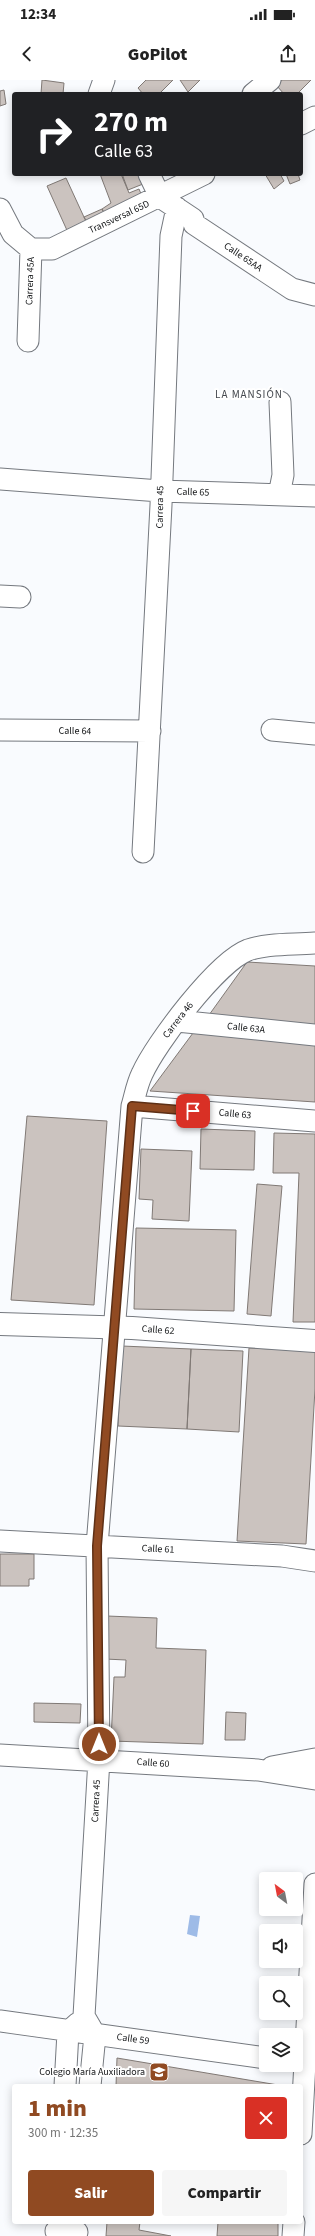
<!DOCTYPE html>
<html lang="es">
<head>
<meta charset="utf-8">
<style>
	body { margin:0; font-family:"Source Sans 3",sans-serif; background:#f6f6f6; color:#222; height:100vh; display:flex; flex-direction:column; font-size:15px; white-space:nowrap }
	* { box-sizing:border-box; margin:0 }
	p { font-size:13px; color:#767676 }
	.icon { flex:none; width:22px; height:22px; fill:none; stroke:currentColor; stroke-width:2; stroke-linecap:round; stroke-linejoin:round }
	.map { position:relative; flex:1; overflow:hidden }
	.panel { position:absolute; left:12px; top:2004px; width:291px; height:140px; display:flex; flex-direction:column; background:#fff; border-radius:4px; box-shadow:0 2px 10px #0003 }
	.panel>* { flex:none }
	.banner { position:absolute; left:12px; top:12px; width:291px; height:84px; border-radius:4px; box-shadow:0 2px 10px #0003; background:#202124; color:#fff; overflow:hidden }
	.needle { width:26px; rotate:328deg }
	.buttons { position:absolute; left:259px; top:1792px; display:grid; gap:8px }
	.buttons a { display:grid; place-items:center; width:44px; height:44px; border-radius:4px; background:#fff; box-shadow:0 2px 10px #0003; font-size:20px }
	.pin { position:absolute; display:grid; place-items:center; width:34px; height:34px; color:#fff; margin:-17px; border-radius:8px; box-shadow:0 2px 6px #0006 }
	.me { position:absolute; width:44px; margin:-22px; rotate:0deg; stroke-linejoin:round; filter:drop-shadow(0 0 3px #0008) }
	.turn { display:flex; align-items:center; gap:14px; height:84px; padding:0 16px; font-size:18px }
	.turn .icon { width:52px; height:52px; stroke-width:2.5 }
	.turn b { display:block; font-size:28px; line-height:34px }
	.round { display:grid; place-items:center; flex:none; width:42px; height:42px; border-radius:4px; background:#f6f6f6 }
	.headline { display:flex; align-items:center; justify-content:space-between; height:68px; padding:0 16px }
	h1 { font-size:24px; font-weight:800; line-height:30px; color:#904a22 }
	.cta { display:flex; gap:8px; margin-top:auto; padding:8px 16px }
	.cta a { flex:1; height:46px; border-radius:4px; background:#904a22; color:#fff; font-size:16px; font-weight:800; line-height:46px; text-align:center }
	.cta a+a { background:#f6f6f6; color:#222 }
	.status { display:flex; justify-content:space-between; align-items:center; height:28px; padding:0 20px; background:#fff; direction:ltr }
	.status svg { height:11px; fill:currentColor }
	header { display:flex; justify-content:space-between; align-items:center; height:52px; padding:0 16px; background:#fff; font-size:18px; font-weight:800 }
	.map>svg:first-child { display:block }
	.water { fill:#9ebbe7 }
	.building { fill:#cbc3bf; stroke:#807975 }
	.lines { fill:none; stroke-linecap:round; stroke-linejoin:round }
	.minor-casing { stroke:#75797f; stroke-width:23 }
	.major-casing { stroke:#75797f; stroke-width:24 }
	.minor { stroke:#fff; stroke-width:21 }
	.major { stroke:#fff; stroke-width:22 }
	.route-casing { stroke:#5e3016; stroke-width:10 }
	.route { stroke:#904a22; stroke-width:7 }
	.labels { text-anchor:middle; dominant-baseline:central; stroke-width:4; stroke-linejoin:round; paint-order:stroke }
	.street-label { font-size:10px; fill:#121416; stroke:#fff }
	.poi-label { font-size:10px; fill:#121416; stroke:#fff; text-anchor:end }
	.neighbourhood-label { font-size:11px; letter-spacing:1px; fill:#44484e; stroke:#fff }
</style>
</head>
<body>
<div class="status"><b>12:34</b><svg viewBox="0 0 49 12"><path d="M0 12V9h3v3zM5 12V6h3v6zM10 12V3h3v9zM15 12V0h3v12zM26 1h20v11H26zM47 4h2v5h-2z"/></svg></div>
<header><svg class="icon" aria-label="back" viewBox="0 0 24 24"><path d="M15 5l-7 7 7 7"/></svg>GoPilot<svg class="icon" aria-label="share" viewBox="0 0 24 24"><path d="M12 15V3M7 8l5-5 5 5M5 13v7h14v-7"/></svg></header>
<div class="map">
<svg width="315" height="2156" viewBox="0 0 315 2156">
	<rect width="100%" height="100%" fill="#f9fbfe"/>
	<path class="water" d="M190,1835L200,1836L197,1857L187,1854Z"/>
	<path class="building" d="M42,0L64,3L63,14H41Z
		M146,0H173L159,14H143L138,8Z
		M180,0H200L188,12Z
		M282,0H311L297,14H284L277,6Z
		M4,10L6,24L0,26V11Z
		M100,94H121L129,113L139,109L144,121L108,140L102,129L111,123Z
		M122,94H144L148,102L128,110Z
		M265,94H280L284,101L274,109Z
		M286,94H298L300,100L290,104Z
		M66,98L89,148L70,157L47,106Z
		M102,129L108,140L90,147L84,137Z
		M247,882L315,886V947L204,942Z
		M193,953L315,962V1022L150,1011Z
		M27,1036L107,1041L94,1225L11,1220Z
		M201,1049L255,1051L254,1090L200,1089Z
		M274,1053L315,1054V1242H293L299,1093H273Z
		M141,1069L192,1071L189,1141L152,1139L153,1120L139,1119Z
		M257,1104L282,1106L271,1236L247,1234Z
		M136,1148L236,1150L234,1231L134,1229Z
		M122,1266L191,1269L187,1349L118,1346Z
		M249,1268L315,1271V1309L306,1464L237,1461Z
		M191,1269L243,1271L239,1352L187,1349Z
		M0,1474H34V1499H29V1506H0Z
		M107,1536L157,1538L156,1568L206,1570L203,1664L111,1661L114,1597H125L126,1580L105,1579Z
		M34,1623L81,1624L80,1643L34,1642Z
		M226,1632L246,1633L245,1660H225Z
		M117,1978L284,2006H116Z
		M107,2142H140L139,2150L171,2156H106Z
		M218,2142H278V2156H217Z"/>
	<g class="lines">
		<g class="minor-casing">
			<path id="minor" d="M99,14L104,0
				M253,14L270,0
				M301,44L315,37
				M149,94L160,117L193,139L194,144L292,209L315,215
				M0,129L13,154L31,169
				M31,169H52L204,94
				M28,261L31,169
				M0,399L160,411L315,416
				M279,415L283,395L280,322
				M0,516L20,517
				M0,650L150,651
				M272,650L315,654
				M143,772L161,425L171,156L177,128
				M177,941L315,955
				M132,1026L315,1041
				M0,1461L282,1476L315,1481
				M0,1675L258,1690L315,1699
				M272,1687L315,1679
				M0,1941L266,1978
				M65,2006L68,1952L78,1943
				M90,2006L95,1955L84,1936L99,1679L97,1466L132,1026C135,1016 137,1004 142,994C156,963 217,882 248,870C268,863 294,865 315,863
				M301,2054L315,1804
				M56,2151L77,2152
				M293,2156L294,2142"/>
		</g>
		<g class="major-casing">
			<path id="major" d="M0,1244L132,1248L315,1261"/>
		</g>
		<use href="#minor" class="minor"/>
		<use href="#major" class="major"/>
	</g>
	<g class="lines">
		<g class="route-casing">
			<path id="route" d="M99,1664L97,1466L132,1026L193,1031"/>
		</g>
		<use href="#route" class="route"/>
	</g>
	<defs>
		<g id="university-square" transform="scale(1)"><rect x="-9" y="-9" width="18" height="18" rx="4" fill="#904a22" stroke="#fff"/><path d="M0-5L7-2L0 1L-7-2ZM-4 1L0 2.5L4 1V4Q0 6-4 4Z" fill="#fff"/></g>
	</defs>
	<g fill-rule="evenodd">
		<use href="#university-square" x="159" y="1992"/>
	</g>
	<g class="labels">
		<g class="street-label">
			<text transform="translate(119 137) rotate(-25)">Transversal 65D</text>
			<text transform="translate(243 177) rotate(34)">Calle 65AA</text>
			<text transform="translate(30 201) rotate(-88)">Carrera 45A</text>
			<text transform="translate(193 412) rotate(2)">Calle 65</text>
			<text transform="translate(160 427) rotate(-89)">Carrera 45</text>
			<text transform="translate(75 651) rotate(1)">Calle 64</text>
			<text transform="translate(178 940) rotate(-52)">Carrera 46</text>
			<text transform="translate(246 948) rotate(6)">Calle 63A</text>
			<text transform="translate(235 1034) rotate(5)">Calle 63</text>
			<text transform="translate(158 1250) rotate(4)">Calle 62</text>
			<text transform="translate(158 1469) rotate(3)">Calle 61</text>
			<text transform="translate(153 1683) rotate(4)">Calle 60</text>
			<text transform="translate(96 1721) rotate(-87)">Carrera 45</text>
			<text transform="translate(133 1959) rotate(8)">Calle 59</text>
		</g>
		<g class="poi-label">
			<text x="145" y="1992">Colegio María Auxiliadora</text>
		</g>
		<g class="neighbourhood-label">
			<text x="249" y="314">LA MANSIÓN</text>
		</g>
	</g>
</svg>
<div class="buttons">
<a><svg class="needle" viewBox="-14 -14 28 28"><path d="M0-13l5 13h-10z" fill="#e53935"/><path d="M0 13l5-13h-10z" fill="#767676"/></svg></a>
<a><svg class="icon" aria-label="sound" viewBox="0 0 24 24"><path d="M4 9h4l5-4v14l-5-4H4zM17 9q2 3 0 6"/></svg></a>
<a><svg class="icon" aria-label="search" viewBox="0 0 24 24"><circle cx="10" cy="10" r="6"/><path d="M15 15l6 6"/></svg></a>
<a><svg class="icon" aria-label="layers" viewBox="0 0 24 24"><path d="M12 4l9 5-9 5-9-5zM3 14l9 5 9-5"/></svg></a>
</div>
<div class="pin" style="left:193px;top:1031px;background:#d93025"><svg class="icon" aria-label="arrive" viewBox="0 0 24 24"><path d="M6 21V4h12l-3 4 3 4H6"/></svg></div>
<svg class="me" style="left:99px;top:1664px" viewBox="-20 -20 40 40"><circle r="17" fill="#904a22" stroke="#fff" stroke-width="3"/><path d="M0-11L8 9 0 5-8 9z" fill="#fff"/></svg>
<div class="banner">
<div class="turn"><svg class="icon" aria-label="right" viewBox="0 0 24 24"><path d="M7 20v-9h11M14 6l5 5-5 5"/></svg><div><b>270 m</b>Calle 63</div></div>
</div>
<section class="panel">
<div class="headline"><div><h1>1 min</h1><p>300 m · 12:35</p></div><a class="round" style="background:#d93025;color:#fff"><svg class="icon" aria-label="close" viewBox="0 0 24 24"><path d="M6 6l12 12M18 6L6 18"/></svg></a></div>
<div class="cta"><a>Salir</a><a>Compartir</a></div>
</section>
</div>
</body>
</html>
